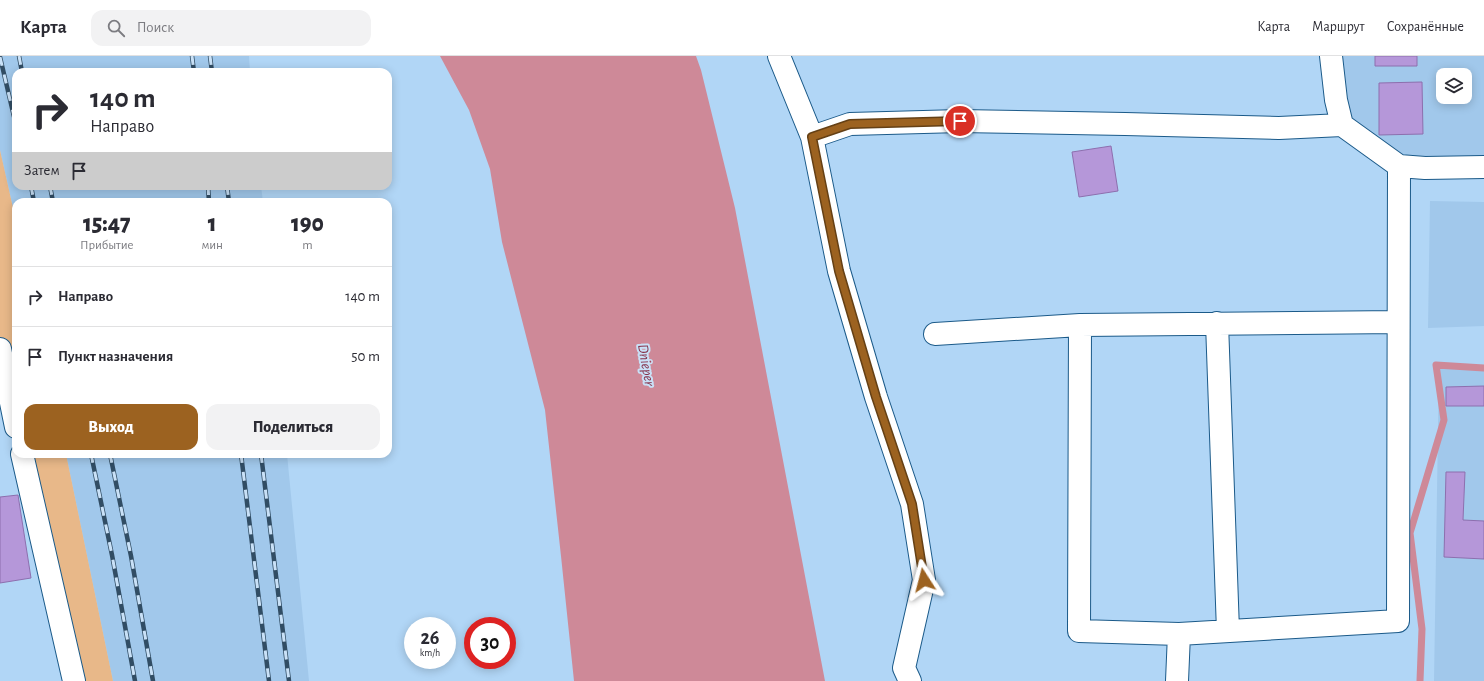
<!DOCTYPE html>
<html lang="ru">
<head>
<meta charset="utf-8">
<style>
	body { margin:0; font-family:"Alegreya Sans",sans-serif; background:#f2f2f3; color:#2b2b33; height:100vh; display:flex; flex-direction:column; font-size:15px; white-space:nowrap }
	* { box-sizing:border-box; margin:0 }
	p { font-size:13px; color:#7c7c81 }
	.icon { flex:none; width:22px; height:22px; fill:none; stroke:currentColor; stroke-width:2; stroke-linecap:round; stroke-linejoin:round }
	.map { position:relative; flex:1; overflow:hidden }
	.side { position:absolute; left:12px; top:142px; width:380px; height:260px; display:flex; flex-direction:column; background:#fff; border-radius:12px; box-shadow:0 2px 10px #0003 }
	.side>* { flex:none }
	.guide { position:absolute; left:12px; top:12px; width:380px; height:122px; border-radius:12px; box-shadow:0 2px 10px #0003; background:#fff; color:#2b2b33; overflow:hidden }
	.buttons { position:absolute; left:1436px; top:12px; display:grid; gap:8px }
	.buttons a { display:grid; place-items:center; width:36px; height:36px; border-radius:8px; background:#fff; box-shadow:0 2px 10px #0003; font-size:20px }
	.speed { position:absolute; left:404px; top:561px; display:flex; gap:8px; font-size:20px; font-weight:700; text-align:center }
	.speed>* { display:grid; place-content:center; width:52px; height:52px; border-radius:50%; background:#fff; box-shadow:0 2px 10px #0003; line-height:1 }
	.speed small { font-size:10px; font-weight:400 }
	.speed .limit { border:6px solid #d22; background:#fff; color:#111 }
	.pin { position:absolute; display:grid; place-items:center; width:34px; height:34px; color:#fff; margin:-17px; border:2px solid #fff; border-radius:50%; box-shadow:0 1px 4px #0007 }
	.me { position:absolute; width:44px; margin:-22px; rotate:351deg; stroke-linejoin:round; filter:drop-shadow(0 0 3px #0008) }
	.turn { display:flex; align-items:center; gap:14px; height:84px; padding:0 12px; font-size:18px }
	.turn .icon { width:52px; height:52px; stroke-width:2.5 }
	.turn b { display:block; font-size:28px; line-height:34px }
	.then { display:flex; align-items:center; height:38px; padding:0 12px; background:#0003; gap:8px; font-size:15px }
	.eta { display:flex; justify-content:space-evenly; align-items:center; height:68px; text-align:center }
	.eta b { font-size:24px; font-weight:800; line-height:28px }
	.cta { display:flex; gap:8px; margin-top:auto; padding:8px 12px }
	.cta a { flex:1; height:46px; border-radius:12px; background:#9c6220; color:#fff; font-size:16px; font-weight:800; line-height:46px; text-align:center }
	.cta a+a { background:#f2f2f3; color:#2b2b33 }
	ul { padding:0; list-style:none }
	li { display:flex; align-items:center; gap:12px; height:60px; padding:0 12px; border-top:1px solid #e1e1e2 }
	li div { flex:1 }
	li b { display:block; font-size:15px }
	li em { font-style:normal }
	header { display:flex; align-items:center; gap:24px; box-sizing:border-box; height:56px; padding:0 20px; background:#fff; border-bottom:1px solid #e1e1e2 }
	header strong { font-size:19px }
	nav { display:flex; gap:22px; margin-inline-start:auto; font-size:14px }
	.search { width:280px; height:36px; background:#f2f2f3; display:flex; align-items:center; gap:10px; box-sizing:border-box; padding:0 14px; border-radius:12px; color:#7c7c81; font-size:15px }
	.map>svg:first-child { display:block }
	.built { fill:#a1c8eb; fill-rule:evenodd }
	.green { fill:#e8b889 }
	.water { fill:#ce8998 }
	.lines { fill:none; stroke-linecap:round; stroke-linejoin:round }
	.stream { stroke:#ce8998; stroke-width:7 }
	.building { fill:#b597d9; stroke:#8d6fae }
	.minor-casing { stroke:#1b5a89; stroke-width:24 }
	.minor { stroke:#fff; stroke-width:22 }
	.rail-casing { stroke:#314d64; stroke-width:4.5 }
	.rail { stroke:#c9e1f7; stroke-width:3; stroke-dasharray:9; stroke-linecap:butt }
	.route-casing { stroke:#654015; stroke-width:10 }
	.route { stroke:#9c6220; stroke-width:7 }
	.labels { text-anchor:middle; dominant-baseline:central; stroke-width:4; stroke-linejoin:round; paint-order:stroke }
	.water-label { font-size:15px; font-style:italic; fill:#86324b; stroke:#c9e1f7 }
</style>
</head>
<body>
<header>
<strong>Карта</strong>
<div class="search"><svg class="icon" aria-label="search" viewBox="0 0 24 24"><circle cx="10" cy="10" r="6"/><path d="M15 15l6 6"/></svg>Поиск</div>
<nav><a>Карта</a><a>Маршрут</a><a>Сохранённые</a></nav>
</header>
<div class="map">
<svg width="1484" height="625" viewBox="0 0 1484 625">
	<rect width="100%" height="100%" fill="#b1d6f6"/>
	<path class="built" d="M0,0H249L250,16H16V130H261L263,146H16V165L0,94Z
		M1337,0H1484V100H1382L1342,64ZM1443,19H1465V41H1443Z
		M1430,145L1484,146V270L1428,272Z
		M1439,309H1484V625H1434Z
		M66,398H287L309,625H113Z"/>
	<path class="green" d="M0,94L16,165V393L0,326Z
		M17,398H66L113,625H71Z"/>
	<path class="water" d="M440,0H696L701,14L735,152L825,625H574L561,500L545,354L502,186L490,113L469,54Z"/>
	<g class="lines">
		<path class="stream" d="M1420,625L1422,573L1410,477L1444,364L1436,309L1484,312"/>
	</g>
	<path class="building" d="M1375,0H1417V10H1375Z
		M1422,26L1423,78L1379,79V27Z
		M1111,90L1118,135L1079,141L1072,96Z
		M1484,330V350H1446V331Z
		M1446,416H1465L1463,464L1484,465V503L1444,501Z
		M18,439L31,522L0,527V441Z"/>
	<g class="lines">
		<g class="minor-casing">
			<path id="minor" d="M779,0L812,81
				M1331,0L1336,44L1342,69
				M1217,267L1228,575
				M935,278L1080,269
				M0,293L16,371
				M22,398L74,625
				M1179,578L1079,575L1080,269L1398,266
				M910,625L904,612L924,524L912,448L876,341L839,215L812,81L850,68L960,65L1125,68L1279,72L1342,69L1399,110L1425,112L1484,111
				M1177,625L1179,578L1398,565L1399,110"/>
		</g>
		<use href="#minor" class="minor"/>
		<g class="rail-casing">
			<path id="rail" d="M19,0L22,16
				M192,0L194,16
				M210,0L212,16
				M0,1L16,69
				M31,130L34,146
				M50,130L53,146
				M208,130L209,146
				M227,130L229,146
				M91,398L112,499L135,625
				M110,398L131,500L153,625
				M241,398L269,625
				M261,398L289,625"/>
		</g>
		<use href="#rail" class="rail"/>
	</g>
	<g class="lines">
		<g class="route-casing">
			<path id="route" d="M924,524L912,448L876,341L839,215L812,81L850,68L960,65"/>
		</g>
		<use href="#route" class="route"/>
	</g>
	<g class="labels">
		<g class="water-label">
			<text transform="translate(646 309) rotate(80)">Dnieper</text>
		</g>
	</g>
</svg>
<div class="buttons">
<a><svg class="icon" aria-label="layers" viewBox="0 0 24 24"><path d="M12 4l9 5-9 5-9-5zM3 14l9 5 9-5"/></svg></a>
</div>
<div class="speed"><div>26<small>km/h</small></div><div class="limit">30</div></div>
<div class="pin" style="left:960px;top:65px;background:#d93025"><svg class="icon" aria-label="arrive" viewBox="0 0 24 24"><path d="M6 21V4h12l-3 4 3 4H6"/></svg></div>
<svg class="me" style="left:924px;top:524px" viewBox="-20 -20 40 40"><path d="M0-17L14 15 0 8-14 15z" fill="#9c6220" stroke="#fff" stroke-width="4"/></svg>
<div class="guide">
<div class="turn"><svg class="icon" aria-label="right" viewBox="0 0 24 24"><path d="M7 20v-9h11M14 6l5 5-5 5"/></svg><div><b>140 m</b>Направо</div></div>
<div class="then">Затем<svg class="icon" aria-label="arrive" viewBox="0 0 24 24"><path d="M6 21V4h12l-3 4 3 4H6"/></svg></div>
</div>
<section class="side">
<div class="eta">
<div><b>15:47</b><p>Прибытие</p></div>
<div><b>1</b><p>мин</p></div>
<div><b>190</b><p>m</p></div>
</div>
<ul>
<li><svg class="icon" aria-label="right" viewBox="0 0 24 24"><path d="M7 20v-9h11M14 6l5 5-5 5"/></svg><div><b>Направо</b></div><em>140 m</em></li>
<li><svg class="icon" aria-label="arrive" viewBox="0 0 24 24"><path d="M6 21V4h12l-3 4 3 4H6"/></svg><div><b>Пункт назначения</b></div><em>50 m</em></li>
</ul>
<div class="cta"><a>Выход</a><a>Поделиться</a></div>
</section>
</div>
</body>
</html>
